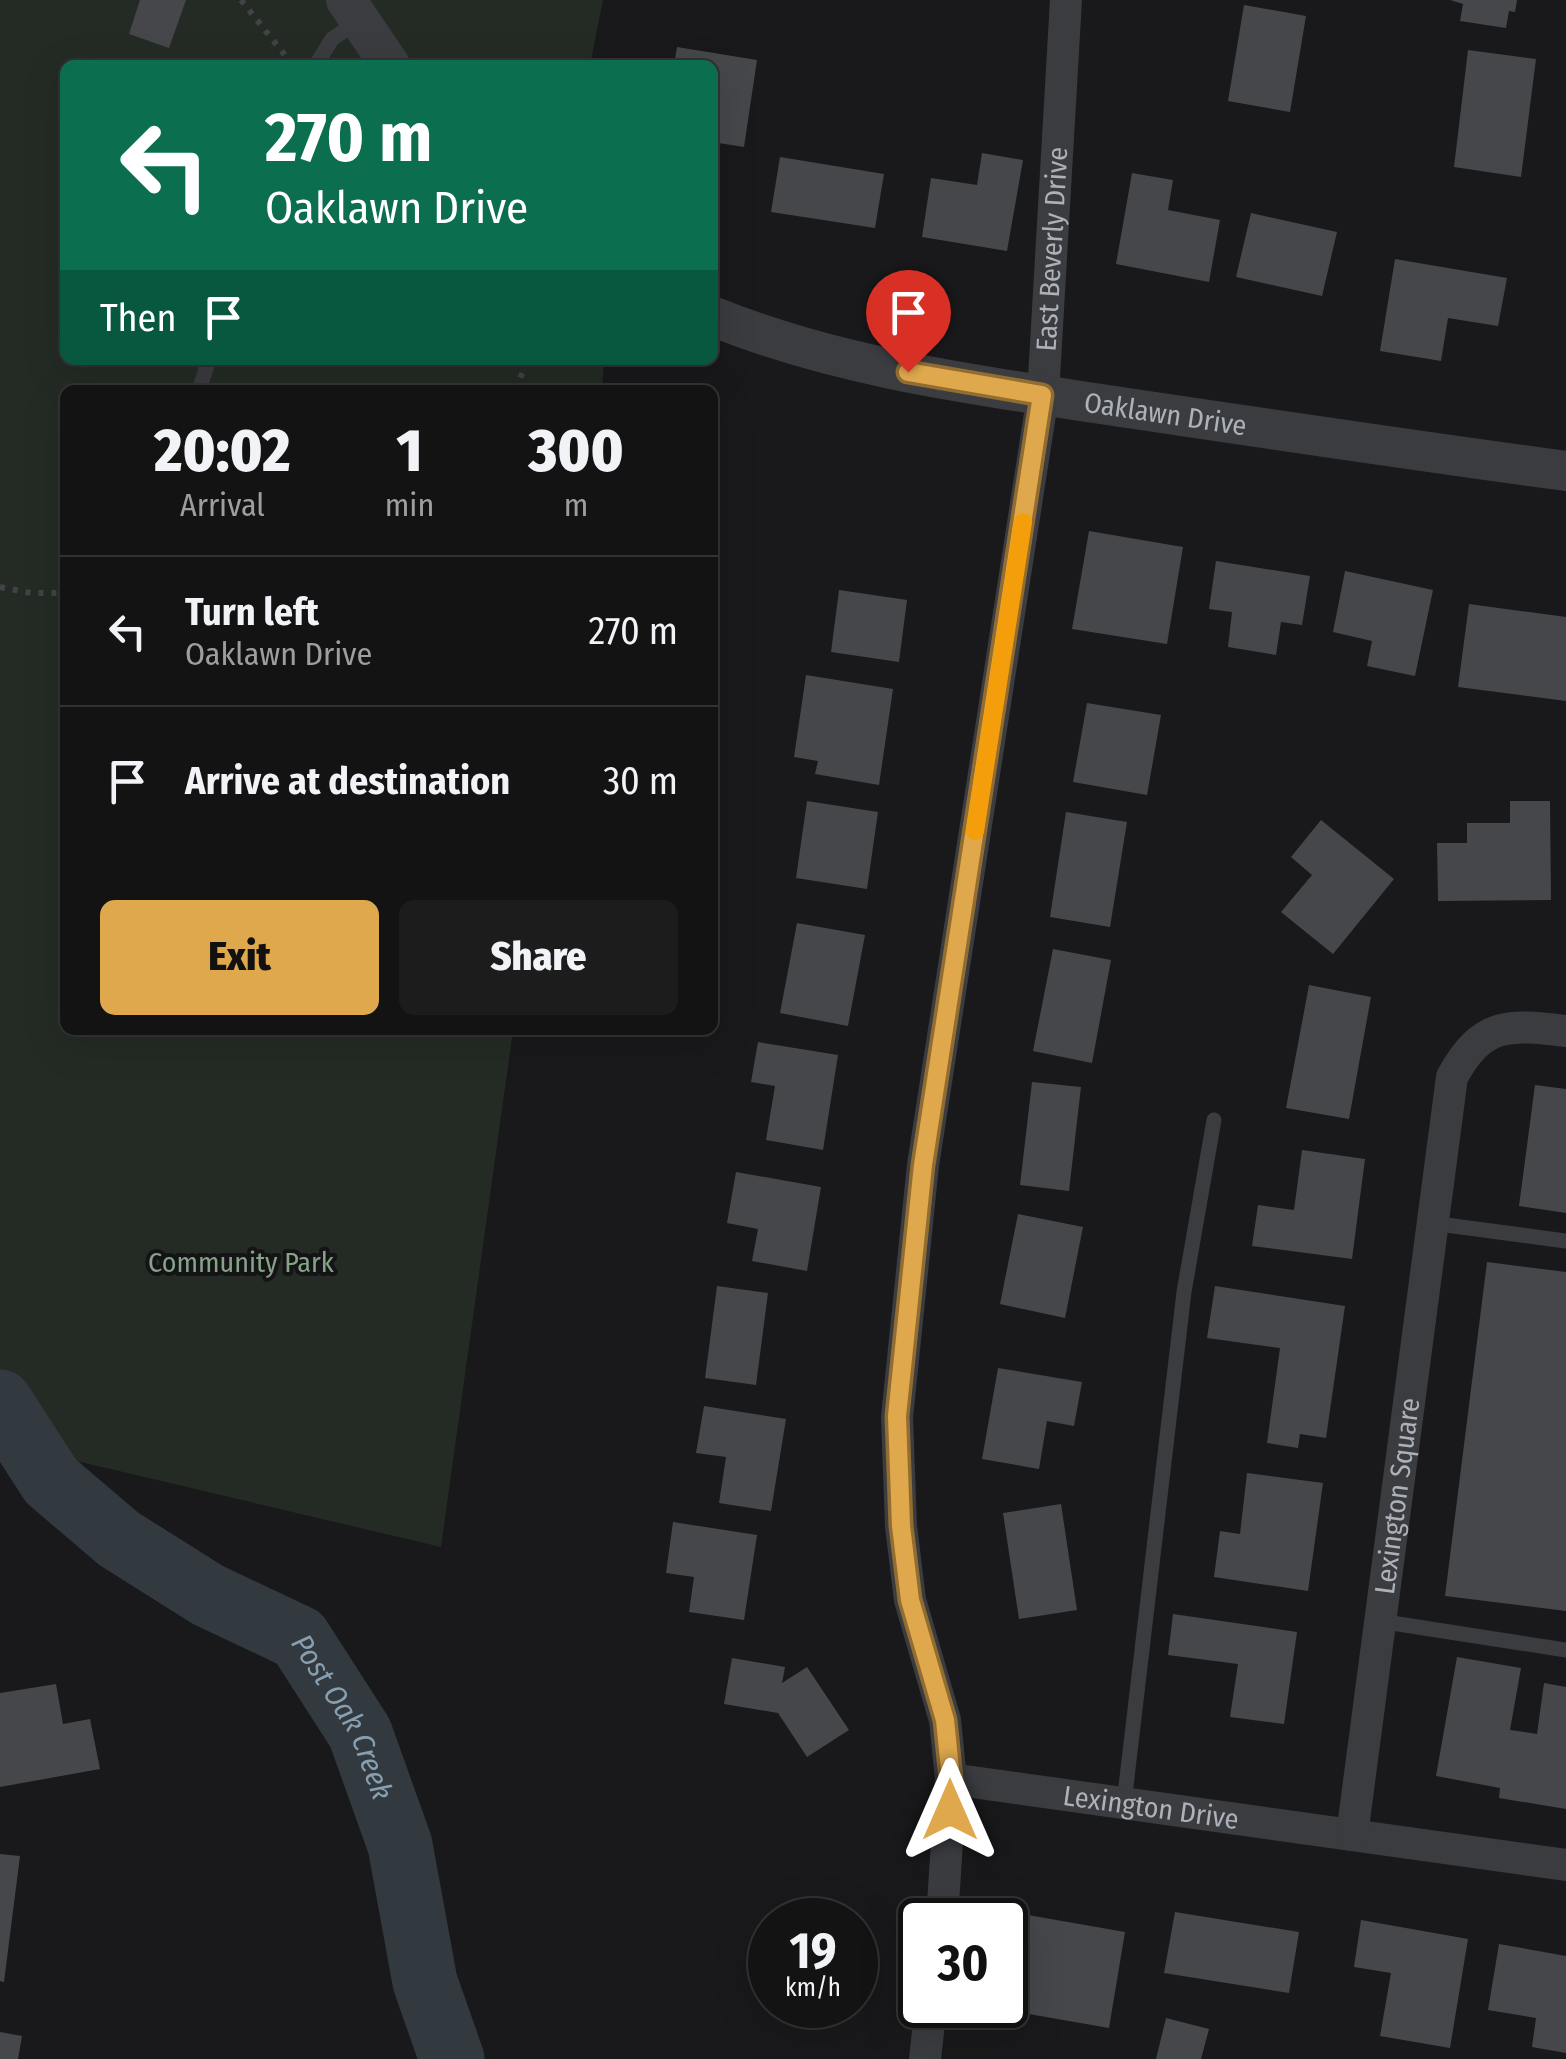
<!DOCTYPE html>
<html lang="en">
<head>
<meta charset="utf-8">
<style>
	body { margin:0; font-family:"Fira Sans Condensed",sans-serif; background:#1c1c1d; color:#f1f3f6; height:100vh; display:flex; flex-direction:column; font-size:38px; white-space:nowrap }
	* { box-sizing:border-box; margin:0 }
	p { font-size:32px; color:#9d9ea0 }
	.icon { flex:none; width:55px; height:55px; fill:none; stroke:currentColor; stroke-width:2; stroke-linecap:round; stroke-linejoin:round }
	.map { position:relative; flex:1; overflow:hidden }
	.drawer { position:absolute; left:60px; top:385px; width:658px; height:650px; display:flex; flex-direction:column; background:#131314; border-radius:15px; box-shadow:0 10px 40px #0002,0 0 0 2px #323234 }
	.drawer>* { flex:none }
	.hud { position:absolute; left:60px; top:60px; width:658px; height:305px; border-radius:15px; box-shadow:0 10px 40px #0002,0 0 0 2px #323234; background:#0b6e4f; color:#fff; overflow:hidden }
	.speed { position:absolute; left:748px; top:1898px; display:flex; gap:20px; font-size:50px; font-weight:700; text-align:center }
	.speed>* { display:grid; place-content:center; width:130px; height:130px; border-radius:50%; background:#131314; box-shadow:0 10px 40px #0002,0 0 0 2px #323234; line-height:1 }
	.speed small { font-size:25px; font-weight:400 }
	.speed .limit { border:5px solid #111; border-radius:15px; background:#fff; color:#111 }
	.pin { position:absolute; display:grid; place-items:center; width:85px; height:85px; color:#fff; margin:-102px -42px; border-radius:50% 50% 50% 0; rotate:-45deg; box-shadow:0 0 10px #0007 }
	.pin .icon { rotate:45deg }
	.me { position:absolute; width:110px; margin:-55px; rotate:0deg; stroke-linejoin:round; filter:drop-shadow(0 0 8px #0008) }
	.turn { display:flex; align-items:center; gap:35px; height:210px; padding:0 40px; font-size:45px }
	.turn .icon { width:130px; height:130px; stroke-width:2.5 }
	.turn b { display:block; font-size:70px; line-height:85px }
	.then { display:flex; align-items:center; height:95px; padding:0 40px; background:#0003; gap:20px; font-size:38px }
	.eta { display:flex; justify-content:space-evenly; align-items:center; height:170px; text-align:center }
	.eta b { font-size:60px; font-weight:800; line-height:70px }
	.primary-button { display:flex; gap:20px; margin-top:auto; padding:20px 40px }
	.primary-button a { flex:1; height:115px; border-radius:15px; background:#e0a84d; color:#111; font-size:40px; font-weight:800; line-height:115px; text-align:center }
	.primary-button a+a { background:#1c1c1d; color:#f1f3f6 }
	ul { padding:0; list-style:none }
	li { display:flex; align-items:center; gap:30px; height:150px; padding:0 40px; border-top:2px solid #323234 }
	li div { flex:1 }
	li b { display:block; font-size:38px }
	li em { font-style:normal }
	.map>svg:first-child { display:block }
	.green { fill:#242b24 }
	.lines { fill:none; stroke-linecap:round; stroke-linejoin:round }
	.river { stroke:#323a40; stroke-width:65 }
	.building { fill:#46474b }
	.path { stroke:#414347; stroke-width:6; stroke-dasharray:5 8; stroke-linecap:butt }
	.service { stroke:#3b3c40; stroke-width:15 }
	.minor { stroke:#3b3c40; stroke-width:32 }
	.tertiary { stroke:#3b3c40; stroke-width:40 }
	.route-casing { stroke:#926d32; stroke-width:25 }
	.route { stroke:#e0a84d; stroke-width:18 }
	.slow { stroke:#f59e0b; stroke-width:18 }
	.labels { text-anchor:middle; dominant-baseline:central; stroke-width:8; stroke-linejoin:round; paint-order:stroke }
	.street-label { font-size:28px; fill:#adb1b9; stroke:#141416 }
	.park-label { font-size:28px; fill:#86a287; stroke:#141416 }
	.water-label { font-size:30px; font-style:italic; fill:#889fb0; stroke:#141416 }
</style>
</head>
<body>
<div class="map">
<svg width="1566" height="2059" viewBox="0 0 1566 2059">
	<rect width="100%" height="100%" fill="#19191b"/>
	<path class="green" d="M0,0H603L590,65H65V360H604L602,390H65V1030H513L441,1547L0,1443Z"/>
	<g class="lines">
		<path class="river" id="s1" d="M0,1402L51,1481L119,1539L208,1595L299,1638L360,1733L400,1845L425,1982L452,2059"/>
	</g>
	<path class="building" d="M140,0H186L169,48L129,34Z
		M1450,0H1517L1515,12L1509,11L1506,28L1460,21L1463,4Z
		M1244,5L1306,16L1290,112L1228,101Z
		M677,47L757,60L744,147L712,142V65H674Z
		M1468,50L1536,59L1521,177L1454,167Z
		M982,153L1023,160L1007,251L922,237L931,178L977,185Z
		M780,157L884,174L875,228L771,212Z
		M1132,173L1173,180L1168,210L1220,220L1209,282L1116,264Z
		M1251,213L1337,232L1322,296L1236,277Z
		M1395,259L1507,278L1498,326L1448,318L1441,361L1380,351Z
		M1089,531L1183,547L1167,644L1072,629Z
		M1216,561L1310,576L1302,625L1281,622L1276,655L1228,647L1232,612L1209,609Z
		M1345,571L1433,590L1415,676L1367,666L1372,641L1333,632Z
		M839,590L907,600L899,662L831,652Z
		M1469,604L1566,617V701L1458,687Z
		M806,675L893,689L879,785L815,774L818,761L794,757Z
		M1087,703L1161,715L1147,795L1073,782Z
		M807,801L878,812L867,889L796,878Z
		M1510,801H1550L1551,900L1438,901L1437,843H1467V823H1510Z
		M1066,812L1127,822L1110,927L1050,917Z
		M1321,820L1394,879L1333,954L1281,912L1312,875L1291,857Z
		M797,923L865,935L848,1026L780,1013Z
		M1053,949L1111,960L1092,1063L1033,1051Z
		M1309,985L1371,997L1349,1119L1286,1108Z
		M758,1042L838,1055L823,1150L766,1140L775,1086L751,1082Z
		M1032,1082L1081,1087L1069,1191L1020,1185Z
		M1535,1085L1566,1089V1213L1519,1206Z
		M1302,1150L1365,1159L1352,1259L1252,1246L1258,1205L1294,1210Z
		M736,1172L821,1187L807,1271L752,1261L758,1229L727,1223Z
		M1018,1214L1083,1227L1065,1318L1000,1304Z
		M1487,1262L1566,1272V1611L1445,1596Z
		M717,1286L768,1293L756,1385L705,1378Z
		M1215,1286L1345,1306L1326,1438L1300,1434L1298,1448L1267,1443L1280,1348L1207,1338Z
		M998,1368L1082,1382L1074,1426L1047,1421L1039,1469L982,1459Z
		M704,1406L786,1419L771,1511L719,1503L726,1457L696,1453Z
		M1247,1473L1323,1483L1308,1591L1214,1577L1220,1531L1240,1534Z
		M1061,1504L1077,1610L1019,1619L1003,1513Z
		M673,1522L757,1535L744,1620L689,1612L694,1577L666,1573Z
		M1173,1614L1297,1632L1284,1724L1230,1717L1238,1664L1168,1655Z
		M1457,1657L1521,1668L1510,1730L1537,1734L1544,1683L1566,1687V1809L1499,1798L1500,1788L1436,1776Z
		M732,1658L785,1667L782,1683L807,1667L849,1730L807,1757L778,1713L724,1704Z
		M56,1684L63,1724L90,1719L100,1769L0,1787V1693Z
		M0,1854L20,1856L4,1982L0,1981Z
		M1175,1912L1299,1932L1289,1993L1164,1973Z
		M1028,1915L1125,1932L1109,2028L1012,2011Z
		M1361,1920L1468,1939L1450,2048L1380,2036L1391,1973L1354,1967Z
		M1499,1944L1566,1956V2053L1532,2047L1536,2018L1488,2010Z
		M1166,2018L1209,2029L1201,2059H1156Z
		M0,2032L22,2036L18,2059H0Z"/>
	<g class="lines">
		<path class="path" d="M241,0L292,64
			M516,390L527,360
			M0,587L31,593H65"/>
		<path class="service" d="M316,65L332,39L359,21
			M199,390L209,360
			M1431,1223L1566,1241
			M1379,1621L1566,1650
			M1124,1803L1184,1292L1214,1120"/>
		<g class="minor">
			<path id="s2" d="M951,1779L1566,1865"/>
			<path id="s3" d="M1352,1835L1452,1077C1482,1022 1508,1024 1566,1031"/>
			<path id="s4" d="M942,1920L951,1779L945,1720L910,1600L901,1526L897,1417L923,1165L1043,395L1066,0"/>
			<path d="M925,2059L931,2005"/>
		</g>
		<g class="tertiary">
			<path d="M346,0L390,65"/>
			<path id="s5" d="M712,316C842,369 983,386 1121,407C1269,429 1417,451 1566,471"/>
		</g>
	</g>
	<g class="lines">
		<g class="route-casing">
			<path id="route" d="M908,372L1042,395L923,1165L897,1416L901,1526L910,1600L945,1720L951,1779L950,1810"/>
		</g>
		<use href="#route" class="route"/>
		<path class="slow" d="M975,831L1023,522"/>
	</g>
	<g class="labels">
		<g class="street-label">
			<text stroke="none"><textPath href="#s4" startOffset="1688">East Beverly Drive</textPath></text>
			<text stroke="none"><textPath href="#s5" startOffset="465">Oaklawn Drive</textPath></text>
			<text stroke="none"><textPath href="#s3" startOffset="342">Lexington Square</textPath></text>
			<text stroke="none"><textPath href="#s2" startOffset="202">Lexington Drive</textPath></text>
		</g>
		<g class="park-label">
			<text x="241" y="1262">Community Park</text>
		</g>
		<g class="water-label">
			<text stroke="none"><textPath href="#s1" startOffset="480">Post Oak Creek</textPath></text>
		</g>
	</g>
</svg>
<div class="speed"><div>19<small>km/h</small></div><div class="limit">30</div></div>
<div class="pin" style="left:908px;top:372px;background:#d93025"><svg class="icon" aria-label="arrive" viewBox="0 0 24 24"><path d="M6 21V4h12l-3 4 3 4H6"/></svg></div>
<svg class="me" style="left:950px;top:1810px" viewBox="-20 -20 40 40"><path d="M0-17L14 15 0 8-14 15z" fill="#e0a84d" stroke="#fff" stroke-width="4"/></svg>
<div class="hud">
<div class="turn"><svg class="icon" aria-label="left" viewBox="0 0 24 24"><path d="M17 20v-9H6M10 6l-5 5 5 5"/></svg><div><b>270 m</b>Oaklawn Drive</div></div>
<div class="then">Then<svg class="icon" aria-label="arrive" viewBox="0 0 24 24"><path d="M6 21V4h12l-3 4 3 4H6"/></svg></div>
</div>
<section class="drawer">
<div class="eta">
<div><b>20:02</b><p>Arrival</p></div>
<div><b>1</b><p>min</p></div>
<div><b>300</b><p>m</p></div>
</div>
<ul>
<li><svg class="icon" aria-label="left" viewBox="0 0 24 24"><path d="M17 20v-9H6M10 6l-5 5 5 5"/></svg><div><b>Turn left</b><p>Oaklawn Drive</p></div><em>270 m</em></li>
<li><svg class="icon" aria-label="arrive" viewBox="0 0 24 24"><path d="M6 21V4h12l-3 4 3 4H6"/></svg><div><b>Arrive at destination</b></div><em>30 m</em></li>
</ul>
<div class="primary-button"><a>Exit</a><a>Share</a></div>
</section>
</div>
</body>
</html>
